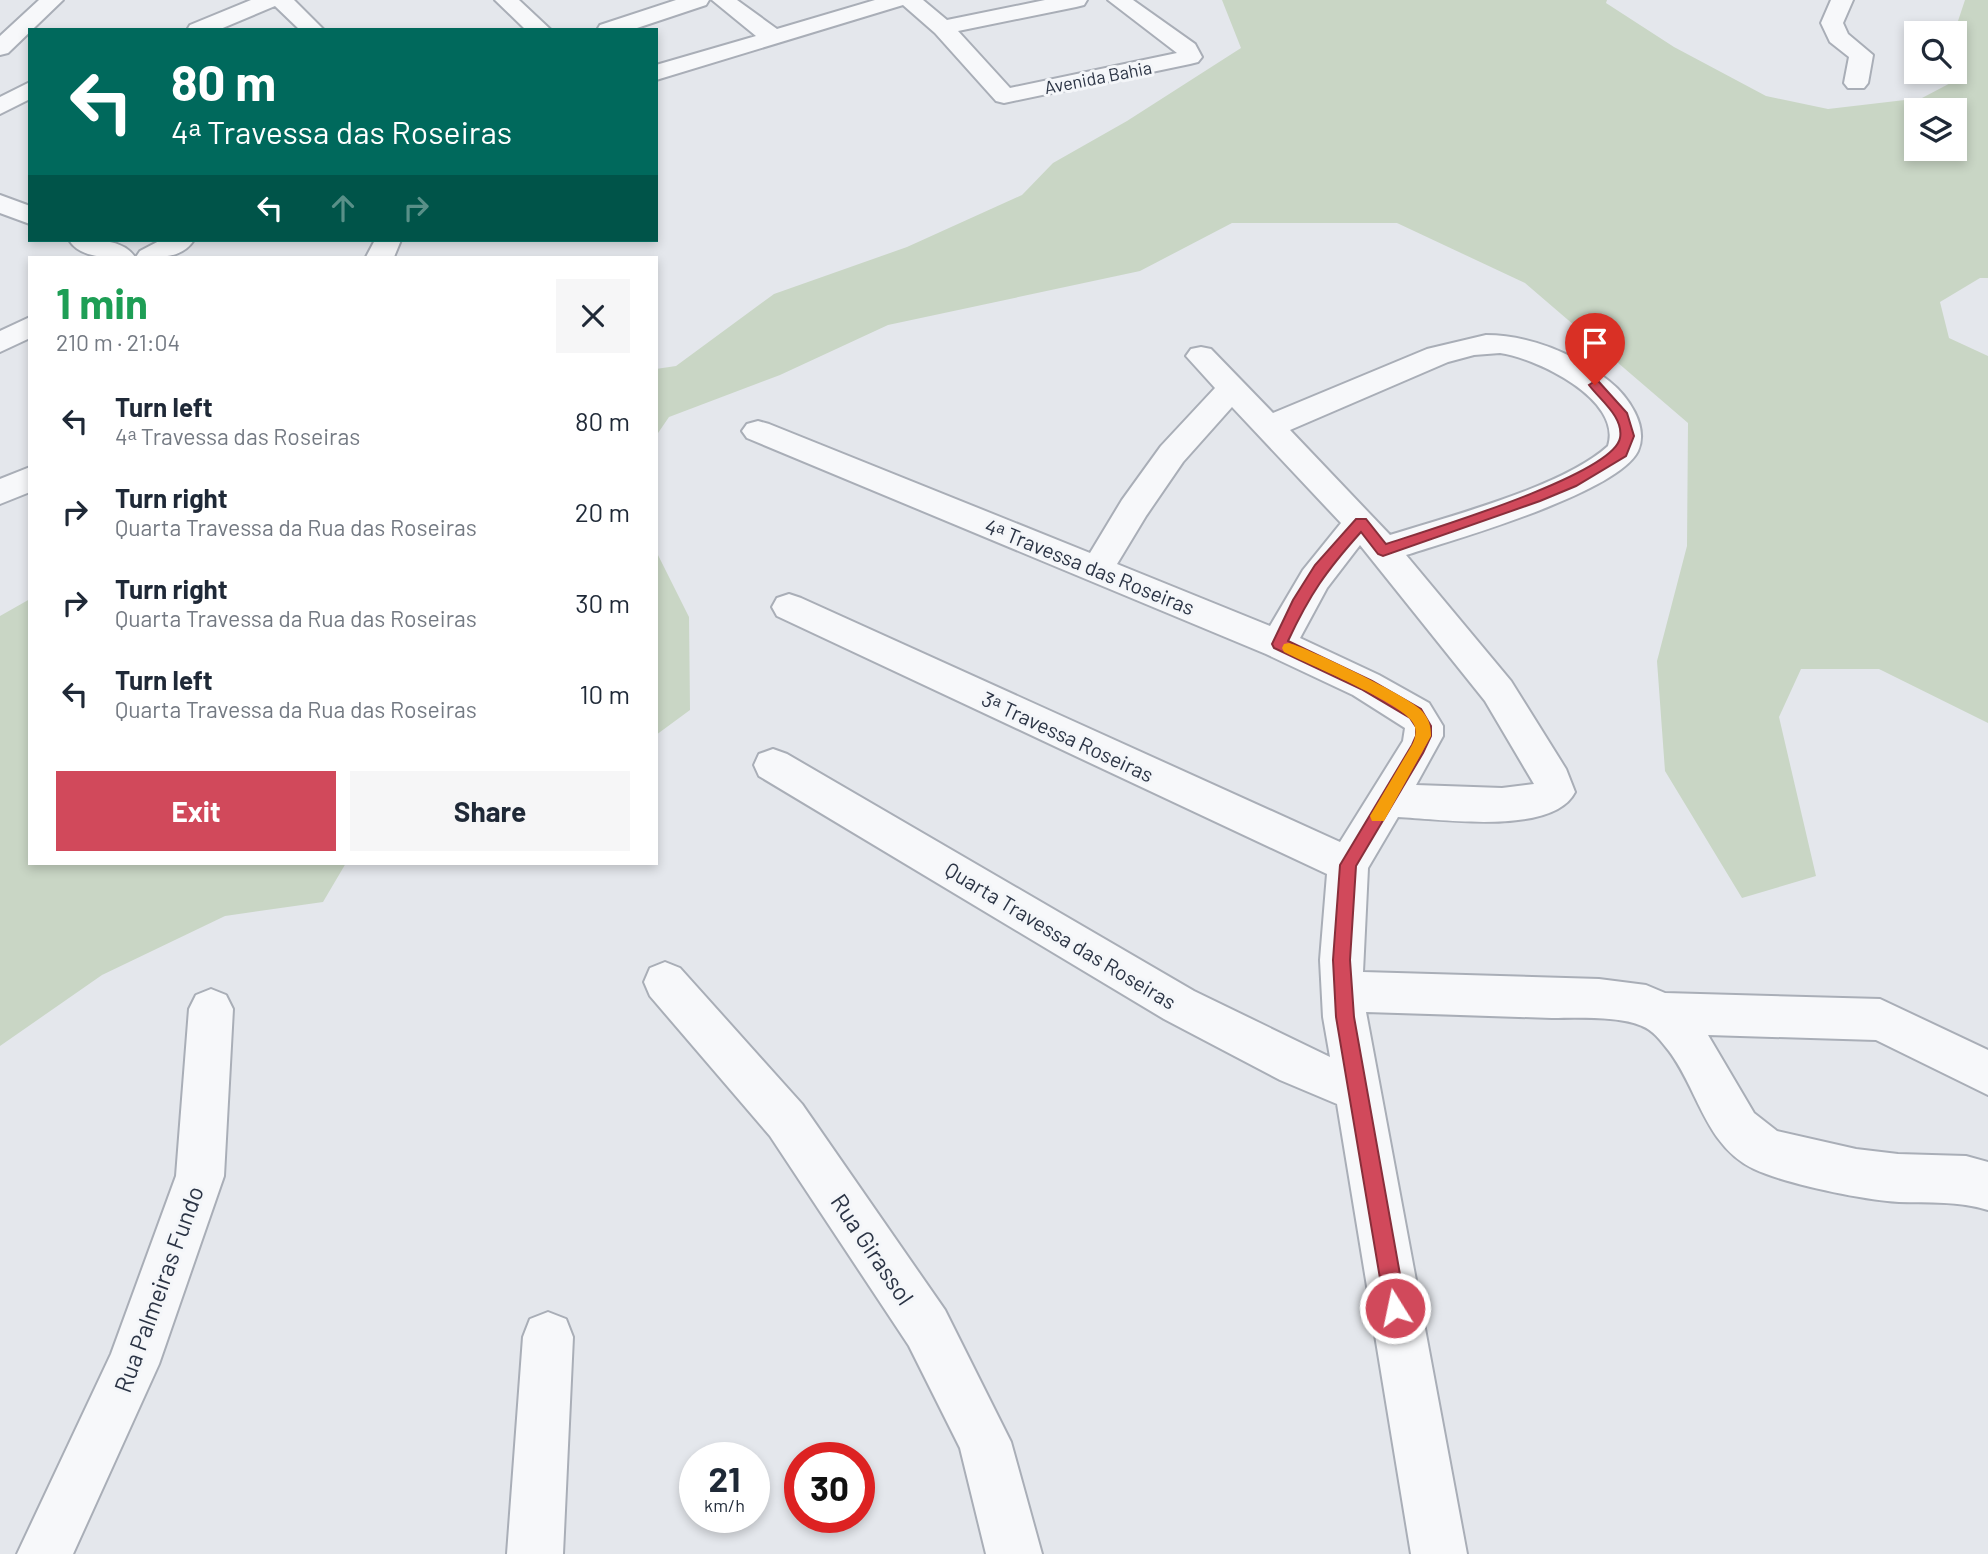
<!DOCTYPE html>
<html lang="en">
<head>
<meta charset="utf-8">
<style>
	body { margin:0; font-family:Barlow,sans-serif; background:#f6f6f7; color:#1f2937; height:100vh; display:flex; flex-direction:column; font-size:26px; white-space:nowrap }
	* { box-sizing:border-box; margin:0 }
	p { font-size:23px; color:#747a83 }
	.icon { flex:none; width:38px; height:38px; fill:none; stroke:currentColor; stroke-width:2; stroke-linecap:round; stroke-linejoin:round }
	.map { position:relative; flex:1; overflow:hidden }
	.side { position:absolute; left:28px; top:256px; width:630px; height:609px; display:flex; flex-direction:column; background:#fff; border-radius:0px; box-shadow:0 4px 10px #0003 }
	.side>* { flex:none }
	.hud { position:absolute; left:28px; top:28px; width:630px; height:214px; border-radius:0px; box-shadow:0 4px 10px #0003; background:#00695c; color:#fff; overflow:hidden }
	.buttons { position:absolute; left:1904px; top:21px; display:grid; gap:14px }
	.buttons a { display:grid; place-items:center; width:63px; height:63px; border-radius:0px; background:#fff; box-shadow:0 4px 10px #0003; font-size:35px }
	.speed { position:absolute; left:679px; top:1442px; display:flex; gap:14px; font-size:35px; font-weight:700; text-align:center }
	.speed>* { display:grid; place-content:center; width:91px; height:91px; border-radius:50%; background:#fff; box-shadow:0 4px 10px #0003; line-height:1 }
	.speed small { font-size:18px; font-weight:400 }
	.speed .limit { border:10px solid #d22; background:#fff; color:#111 }
	.pin { position:absolute; display:grid; place-items:center; width:60px; height:60px; color:#fff; margin:-72px -30px; border-radius:50% 50% 50% 0; rotate:-45deg; box-shadow:0 0 7px #0007 }
	.pin .icon { rotate:45deg }
	.me { position:absolute; width:77px; margin:-38px; rotate:350deg; stroke-linejoin:round; filter:drop-shadow(0 0 5px #0008) }
	.turn { display:flex; align-items:center; gap:24px; height:147px; padding:0 28px; font-size:32px }
	.turn .icon { width:91px; height:91px; stroke-width:2.5 }
	.turn b { display:block; font-size:49px; line-height:60px }
	.lanes { display:flex; align-items:center; height:66px; padding:0 28px; background:#0003; justify-content:center; gap:35px; direction:ltr }
	.lanes .off { opacity:.35 }
	.round { display:grid; place-items:center; flex:none; width:74px; height:74px; border-radius:0px; background:#f6f6f7 }
	.summary { display:flex; align-items:center; justify-content:space-between; height:119px; padding:0 28px }
	h1 { font-size:42px; font-weight:700; line-height:52px; color:#1e9e55 }
	.action { display:flex; gap:14px; margin-top:auto; padding:14px 28px }
	.action a { flex:1; height:80px; border-radius:0px; background:#d1495b; color:#fff; font-size:28px; font-weight:700; line-height:80px; text-align:center }
	.action a+a { background:#f6f6f7; color:#1f2937 }
	ul { padding:0; list-style:none }
	li { display:flex; align-items:center; gap:21px; height:91px; padding:0 28px }
	li div { flex:1 }
	li b { display:block; font-size:26px }
	li em { font-style:normal }
	.map>svg:first-child { display:block }
	.green { fill:#c9d6c5; fill-rule:evenodd }
	.lines { fill:none; stroke-linecap:round; stroke-linejoin:round }
	.minor-casing { stroke:#a9aeb7; stroke-width:4 }
	.minor { fill:#f7f8fa; fill-rule:evenodd }
	.route { fill:#d1495b; stroke:#882f3b; stroke-width:2 }
	.slow { fill:#f59e0b }
	.labels { text-anchor:middle; dominant-baseline:central; stroke-width:6; stroke-linejoin:round; paint-order:stroke }
	.far-street-label { font-size:18px; fill:#2b3445; stroke:#f4f6f9 }
	.street-label { font-size:21px; fill:#2b3445; stroke:#f4f6f9 }
	.near-street-label { font-size:24px; fill:#2b3445; stroke:#f4f6f9 }
</style>
</head>
<body>
<div class="map">
<svg width="1988" height="1554" viewBox="0 0 1988 1554">
	<rect width="100%" height="100%" fill="#e4e7ec"/>
	<path class="green" d="M1222,0H1607L1606,3L1674,47L1766,96L1828,109L1922,98L1960,78L1954,33L1965,0H1988V278H1980L1940,302L1949,338L1988,356V723L1879,669H1801L1779,717L1816,876L1742,898L1665,771L1657,661L1687,546L1688,423L1525,283L1397,223H1232L1140,271L888,325L780,375L669,417L656,436V369L676,366L774,294L907,247L1022,195L1053,163L1127,121L1241,48ZM1916,110H1955V149H1916Z
		M656,551L689,617L690,710L656,735Z
		M30,599V863H346L323,902L225,916L102,975L0,1046V616Z"/>
	<g class="lines">
		<g class="minor-casing">
			<path id="minor" d="M39,0H63L8,53L0,55V36Z
				M251,0H294L324,30H300L275,6L218,30H187L190,25Z
				M495,0H519L551,30H526Z
				M676,0H709L706,5L631,30H597L600,25Z
				M712,0H737L777,29L875,0H923L947,20L1045,0H1087L1084,5L1076,7L958,31L1010,88L1177,53L1108,0H1133L1195,44L1202,57L1198,62L1190,64L1004,103L996,101L935,33L903,5L656,80V65L756,36Z
				M1831,0H1853L1843,23L1848,34L1873,55L1868,83L1864,88H1848L1844,83L1849,57L1830,42L1821,23Z
				M30,82V99L0,114V97Z
				M0,195L30,206V224L0,213Z
				M69,240C90,240 121,237 135,257C114,258 81,260 69,240Z
				M161,240H194C181,260 158,257 136,257L140,251Z
				M375,240H401L394,257H366Z
				M30,317V338L0,352V331Z
				M1486,335C1529,335 1576,354 1609,381C1628,396 1649,426 1638,451C1618,493 1453,540 1406,555L1511,681L1566,769L1575,792C1553,836 1440,819 1398,817L1368,868L1363,972L1599,979L1646,985L1665,993L1880,999L1988,1050V1095L1876,1040L1708,1035L1754,1113L1777,1131L1856,1149L1898,1154L1966,1156L1988,1162V1210C1958,1201 1930,1203 1899,1202C1863,1200 1786,1184 1754,1169C1705,1145 1699,1091 1669,1051C1661,1041 1653,1030 1642,1026C1619,1016 1578,1018 1552,1018C1490,1016 1428,1014 1366,1012L1467,1554H1411L1337,1104L1280,1080L1164,1019L759,776L754,765L759,754L773,749L787,754L1194,991L1330,1057L1323,1017L1320,960L1327,874L777,616L772,607L777,598L789,594L801,598L1340,842L1403,741L1405,728L1353,695L1266,654L747,438L742,431L747,424L758,421L769,424L1090,553L1122,500L1161,446L1215,388L1186,356L1191,349L1201,347L1211,349L1273,413L1427,349ZM1500,353C1536,358 1623,399 1608,446C1563,487 1450,516 1390,535L1290,430L1448,362L1474,355ZM1232,407L1341,523L1303,570L1270,626L1117,564L1146,516L1183,462ZM1360,545L1485,701L1534,784L1502,788L1416,785L1443,736V726L1429,703L1379,675L1300,638L1327,588Z
				M30,467V492L0,504V479Z
				M665,962L680,968L802,1104L945,1310L1011,1442L1042,1554H986L960,1448L909,1346L770,1136L650,996L644,982L650,968Z
				M211,989L226,995L233,1009L224,1176L159,1364L73,1554H17L111,1354L176,1176L189,1009L196,995Z
				M548,1312L566,1319L573,1337L563,1554H507L523,1337L530,1319Z"/>
		</g>
		<use href="#minor" class="minor"/>
	</g>
	<path class="route" d="M1595,381L1599,382L1627,413L1634,436L1626,456L1576,486L1540,501L1383,556L1378,554L1361,532C1326,571 1310,594 1288,641L1372,681L1421,709L1431,726V736L1423,753L1356,866L1350,960L1354,1017L1406,1308L1403,1315L1395,1318L1388,1315L1385,1308L1336,1017L1333,960L1340,865L1412,745L1416,736V727L1410,718L1361,689L1274,648L1272,644L1293,600L1315,565L1356,519H1366L1386,544C1425,531 1613,475 1620,438C1624,417 1600,400 1589,385Z"/>
	<path class="slow" d="M1289,643C1310,649 1410,697 1422,711C1429,719 1431,726 1431,736L1384,821H1372L1370,816L1412,745C1416,737 1418,728 1411,720C1396,701 1310,665 1284,652L1282,648L1284,644Z"/>
	<g class="labels">
		<g class="far-street-label">
			<text transform="translate(1098 77) rotate(-11)">Avenida Bahia</text>
		</g>
		<g class="street-label">
			<text transform="translate(1090 566) rotate(22)">4ᵃ Travessa das Roseiras</text>
			<text transform="translate(1068 736) rotate(25)">3ᵃ Travessa Roseiras</text>
			<text transform="translate(1061 935) rotate(31)">Quarta Travessa das Roseiras</text>
		</g>
		<g class="near-street-label">
			<text transform="translate(873 1249) rotate(56)">Rua Girassol</text>
			<text transform="translate(158 1289) rotate(-70)">Rua Palmeiras Fundo</text>
		</g>
	</g>
</svg>
<div class="buttons">
<a><svg class="icon" aria-label="search" viewBox="0 0 24 24"><circle cx="10" cy="10" r="6"/><path d="M15 15l6 6"/></svg></a>
<a><svg class="icon" aria-label="layers" viewBox="0 0 24 24"><path d="M12 4l9 5-9 5-9-5zM3 14l9 5 9-5"/></svg></a>
</div>
<div class="speed"><div>21<small>km/h</small></div><div class="limit">30</div></div>
<div class="pin" style="left:1595px;top:385px;background:#d93025"><svg class="icon" aria-label="arrive" viewBox="0 0 24 24"><path d="M6 21V4h12l-3 4 3 4H6"/></svg></div>
<svg class="me" style="left:1395px;top:1308px" viewBox="-20 -20 40 40"><circle r="17" fill="#d1495b" stroke="#fff" stroke-width="3"/><path d="M0-11L8 9 0 5-8 9z" fill="#fff"/></svg>
<div class="hud">
<div class="turn"><svg class="icon" aria-label="left" viewBox="0 0 24 24"><path d="M17 20v-9H6M10 6l-5 5 5 5"/></svg><div><b>80 m</b>4ᵃ Travessa das Roseiras</div></div>
<div class="lanes"><svg class="icon" aria-label="left" viewBox="0 0 24 24"><path d="M17 20v-9H6M10 6l-5 5 5 5"/></svg><svg class="icon off" aria-label="ahead" viewBox="0 0 24 24"><path d="M12 20V5M6 11l6-6 6 6"/></svg><svg class="icon off" aria-label="right" viewBox="0 0 24 24"><path d="M7 20v-9h11M14 6l5 5-5 5"/></svg></div>
</div>
<section class="side">
<div class="summary"><div><h1>1 min</h1><p>210 m · 21:04</p></div><a class="round"><svg class="icon" aria-label="close" viewBox="0 0 24 24"><path d="M6 6l12 12M18 6L6 18"/></svg></a></div>
<ul>
<li><svg class="icon" aria-label="left" viewBox="0 0 24 24"><path d="M17 20v-9H6M10 6l-5 5 5 5"/></svg><div><b>Turn left</b><p>4ᵃ Travessa das Roseiras</p></div><em>80 m</em></li>
<li><svg class="icon" aria-label="right" viewBox="0 0 24 24"><path d="M7 20v-9h11M14 6l5 5-5 5"/></svg><div><b>Turn right</b><p>Quarta Travessa da Rua das Roseiras</p></div><em>20 m</em></li>
<li><svg class="icon" aria-label="right" viewBox="0 0 24 24"><path d="M7 20v-9h11M14 6l5 5-5 5"/></svg><div><b>Turn right</b><p>Quarta Travessa da Rua das Roseiras</p></div><em>30 m</em></li>
<li><svg class="icon" aria-label="left" viewBox="0 0 24 24"><path d="M17 20v-9H6M10 6l-5 5 5 5"/></svg><div><b>Turn left</b><p>Quarta Travessa da Rua das Roseiras</p></div><em>10 m</em></li>
</ul>
<div class="action"><a>Exit</a><a>Share</a></div>
</section>
</div>
</body>
</html>
